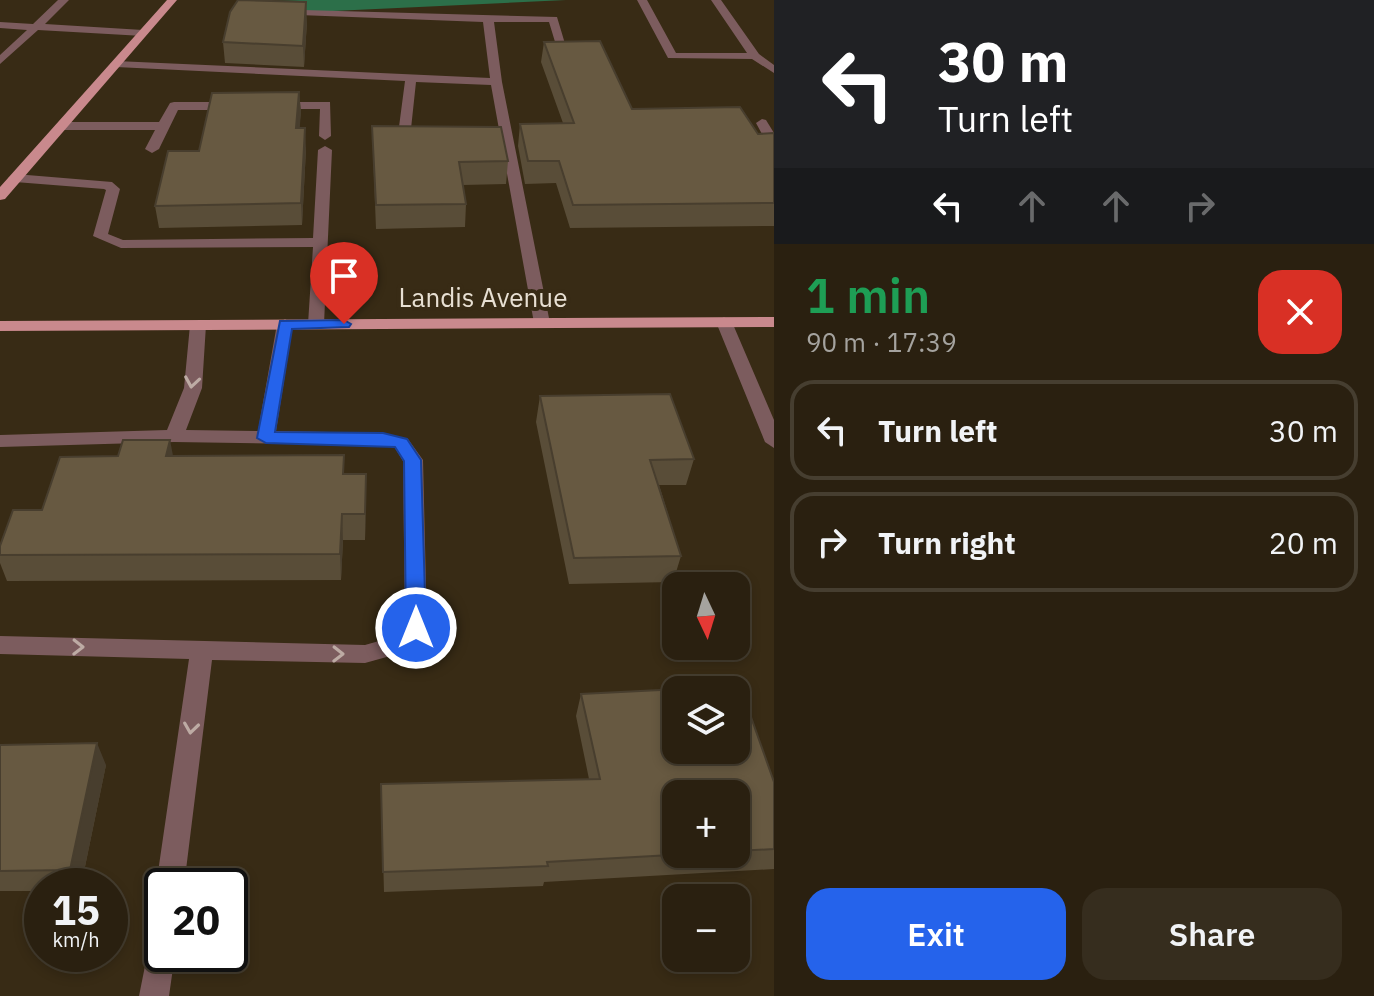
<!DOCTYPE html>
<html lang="en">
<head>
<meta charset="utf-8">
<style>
	body { margin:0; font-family:"IBM Plex Sans",sans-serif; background:#362d1e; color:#f1f3f6; height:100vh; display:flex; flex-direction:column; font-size:30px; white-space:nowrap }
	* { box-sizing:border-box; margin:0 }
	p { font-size:26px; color:#a5a39f }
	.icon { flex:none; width:44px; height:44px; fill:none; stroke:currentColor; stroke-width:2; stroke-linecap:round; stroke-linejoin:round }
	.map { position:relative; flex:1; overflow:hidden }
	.panel { display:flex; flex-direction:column; background:#2a2010; width:600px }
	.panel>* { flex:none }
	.banner { background:#202124; color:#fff; overflow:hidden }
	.needle { width:52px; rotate:176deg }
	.tools { position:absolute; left:662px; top:572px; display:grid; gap:16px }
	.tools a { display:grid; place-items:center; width:88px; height:88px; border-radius:16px; background:#2a2010; box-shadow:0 4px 12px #0003,0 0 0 2px #463e30; font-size:40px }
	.speed { position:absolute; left:24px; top:868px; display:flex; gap:16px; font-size:40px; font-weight:700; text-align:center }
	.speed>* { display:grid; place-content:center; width:104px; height:104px; border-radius:50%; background:#2a2010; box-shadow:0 4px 12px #0003,0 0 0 2px #463e30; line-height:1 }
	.speed small { font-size:20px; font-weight:400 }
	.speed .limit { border:4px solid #111; border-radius:12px; background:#fff; color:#111 }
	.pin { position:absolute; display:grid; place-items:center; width:68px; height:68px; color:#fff; margin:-82px -34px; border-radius:50% 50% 50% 0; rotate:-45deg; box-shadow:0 0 8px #0007 }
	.pin .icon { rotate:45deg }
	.me { position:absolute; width:88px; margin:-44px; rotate:0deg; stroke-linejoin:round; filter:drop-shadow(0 0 6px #0008) }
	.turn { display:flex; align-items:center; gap:28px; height:168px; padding:0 32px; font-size:36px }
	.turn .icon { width:104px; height:104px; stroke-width:2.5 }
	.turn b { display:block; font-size:56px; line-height:68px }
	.lanes { display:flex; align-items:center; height:76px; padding:0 32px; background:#0003; justify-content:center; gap:40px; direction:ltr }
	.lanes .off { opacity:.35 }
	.round { display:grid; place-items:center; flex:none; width:84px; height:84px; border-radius:24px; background:#362d1e }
	.head { display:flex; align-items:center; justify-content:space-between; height:136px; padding:0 32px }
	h1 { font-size:48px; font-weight:600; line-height:60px; color:#1e9e55 }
	.action { display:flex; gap:16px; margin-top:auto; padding:16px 32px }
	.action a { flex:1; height:92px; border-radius:24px; background:#2563eb; color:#fff; font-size:32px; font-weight:600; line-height:92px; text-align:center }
	.action a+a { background:#362d1e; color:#f1f3f6 }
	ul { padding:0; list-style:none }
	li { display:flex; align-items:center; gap:24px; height:100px; margin:0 16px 12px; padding:0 16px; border:4px solid #463e30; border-radius:24px }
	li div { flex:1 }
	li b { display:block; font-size:30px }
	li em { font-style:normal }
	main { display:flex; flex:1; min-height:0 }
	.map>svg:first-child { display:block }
	.forest { fill:#2c6f49 }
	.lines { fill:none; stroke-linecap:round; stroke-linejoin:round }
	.minor { fill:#7c5c5e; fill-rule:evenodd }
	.major { fill:#c9898d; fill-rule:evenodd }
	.wall { fill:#594d38; fill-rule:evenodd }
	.shaded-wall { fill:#483e2e }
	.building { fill:#675941; stroke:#483e2e; stroke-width:2; fill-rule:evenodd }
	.oneway { stroke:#bdaba4 }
	.route { fill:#2563eb; stroke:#184099; stroke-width:2 }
	.labels { text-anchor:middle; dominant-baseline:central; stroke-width:8; stroke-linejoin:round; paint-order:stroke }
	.street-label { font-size:26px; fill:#e8e0d3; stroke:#382b15 }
</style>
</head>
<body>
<main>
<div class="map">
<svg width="774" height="996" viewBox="0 0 774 996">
	<rect width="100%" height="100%" fill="#382b15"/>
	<path class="forest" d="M299,0H566L269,14L247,2Z"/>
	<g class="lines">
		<path class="minor" d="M58,0H69L45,24L143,30L148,33L143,36L38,30L0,64V55L27,30L0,28V22L33,24Z
			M637,0H647L676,53H747L711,0H721L759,54L774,65V73L752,59L668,58Z
			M303,10L557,17L569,57L559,55L549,22H494L502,82L550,323L548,326H536L534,323L491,85L416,82L410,138L421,142C416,148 402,148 397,142L405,81L116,67L110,64L116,61L490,78L483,22L299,15V11Z
			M174,102H237L243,106L237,110H178L159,149L152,153L145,149L155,130H61L55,126L61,122H159L170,103Z
			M273,102H330L331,136L325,140L319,136L320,109H269L267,106Z
			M762,119L766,120L774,133V148L769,147L756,123Z
			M325,146L332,150L324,324L316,329L308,324L313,247L121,248L93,236L106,190L104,189L15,182L8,178L15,174L112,182L120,189L108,234L123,240L313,238L318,150Z
			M724,317L732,322L774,420V448L765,442L716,322Z
			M285,319L293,324L276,431L383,433L408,439L423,460L427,628L401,653L365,663L212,660L184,886H162V896L156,886L189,659L0,654V636L365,645L386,639L405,624L403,461L395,448L383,445L174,442L0,447V435L167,430L184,388L190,325L198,320L206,325L202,388L186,430L258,431L277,324Z
			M162,927V954H175L169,996H139L152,931Z"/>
		<path class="major" d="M167,0H177L5,199L0,200V187Z
			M774,317V327L0,331V321Z"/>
	</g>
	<path class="wall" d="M307,22L304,67L225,63L223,42Z
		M544,42L632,109L758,134L774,133V226L570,228L556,183L525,184L518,146L520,124L563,123L541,62Z
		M299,92L301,112L299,128L306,149L302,225L159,228L155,206L199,151Z
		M372,126L508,161L506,184L463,185L466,204L465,227L376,229Z
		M540,396L694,459L686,485H659L681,556L673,582L569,584L536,422Z
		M344,455V474L366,500L365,540H343L341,580L7,581L0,563V546L42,510L173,456Z
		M581,694L774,782V869L544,882L543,886L384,892L381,784L589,779L576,716ZM736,794V854H676Z
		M0,745L106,765L81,886H42V891H0Z"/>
	<path class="shaded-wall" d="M306,2L307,22L304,67L303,46Z
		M299,92L301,112L298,149L296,128Z
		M305,128L306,149L302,225L301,203Z
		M170,440L175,466L166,456Z
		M366,474V500L365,540V514Z
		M342,514L343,540L341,580L340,554Z
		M97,743L106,765L81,886H79L70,870Z"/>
	<path class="building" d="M238,0L306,2L303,46L223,42L230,12Z
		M600,41L632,109L740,107L758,134L774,133V203L573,205L559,161H528L520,124L574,123L544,42Z
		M299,92L296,128H305L301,203L155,206L168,151H199L212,93Z
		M372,126L501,127L508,161L459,162L466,204L376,205Z
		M670,394L694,459L650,460L681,556L574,558L540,396Z
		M123,440H170L166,456L344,455L343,474H366L365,514H342L340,554L0,555V546L13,510H42L60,457L118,456Z
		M740,686L774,782V849L736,851V794H676V854H689L547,862L548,866L383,872L381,784L600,779L581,694ZM676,690H736V750H676Z
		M97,743L70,870L0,871V745Z"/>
	<defs><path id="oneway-chevron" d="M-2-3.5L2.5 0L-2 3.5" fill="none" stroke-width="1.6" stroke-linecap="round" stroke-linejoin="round" transform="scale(2)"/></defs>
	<g class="oneway">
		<use href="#oneway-chevron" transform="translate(192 382) rotate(99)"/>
		<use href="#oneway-chevron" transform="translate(78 647) rotate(1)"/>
		<use href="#oneway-chevron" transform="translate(338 654) rotate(1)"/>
		<use href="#oneway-chevron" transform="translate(191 728) rotate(98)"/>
	</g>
	<path class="route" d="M344,320L351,324L349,327L292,329L275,432L383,433L407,439L421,460L426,628L423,633L416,636L409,633L406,628L404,461L395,447L266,443L257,438L280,321Z"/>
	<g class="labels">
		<g class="street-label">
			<text x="483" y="297">Landis Avenue</text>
		</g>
	</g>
</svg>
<div class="tools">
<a><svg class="needle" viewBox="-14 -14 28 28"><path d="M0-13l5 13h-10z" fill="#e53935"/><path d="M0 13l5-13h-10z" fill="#a5a39f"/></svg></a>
<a><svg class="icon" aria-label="layers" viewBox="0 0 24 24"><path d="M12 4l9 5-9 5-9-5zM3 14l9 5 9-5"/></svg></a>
<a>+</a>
<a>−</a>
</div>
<div class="speed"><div>15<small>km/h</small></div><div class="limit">20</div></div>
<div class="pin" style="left:344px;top:324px;background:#d93025"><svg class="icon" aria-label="arrive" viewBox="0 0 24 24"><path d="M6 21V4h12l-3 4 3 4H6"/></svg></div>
<svg class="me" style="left:416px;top:628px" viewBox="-20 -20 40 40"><circle r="17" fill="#2563eb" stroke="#fff" stroke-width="3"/><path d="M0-11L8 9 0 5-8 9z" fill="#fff"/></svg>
</div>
<section class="panel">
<div class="banner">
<div class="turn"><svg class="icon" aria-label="left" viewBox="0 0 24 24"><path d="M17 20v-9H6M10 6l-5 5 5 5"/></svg><div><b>30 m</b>Turn left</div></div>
<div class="lanes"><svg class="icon" aria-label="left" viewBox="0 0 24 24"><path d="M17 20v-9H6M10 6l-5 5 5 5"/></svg><svg class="icon off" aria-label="ahead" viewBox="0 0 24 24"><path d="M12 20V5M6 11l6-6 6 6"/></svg><svg class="icon off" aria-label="ahead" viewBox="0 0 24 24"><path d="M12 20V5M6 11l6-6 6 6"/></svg><svg class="icon off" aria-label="right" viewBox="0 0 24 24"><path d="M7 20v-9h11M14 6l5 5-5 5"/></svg></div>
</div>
<div class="head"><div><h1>1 min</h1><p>90 m · 17:39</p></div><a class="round" style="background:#d93025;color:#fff"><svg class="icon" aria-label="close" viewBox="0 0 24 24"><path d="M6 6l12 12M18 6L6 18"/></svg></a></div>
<ul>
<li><svg class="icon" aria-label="left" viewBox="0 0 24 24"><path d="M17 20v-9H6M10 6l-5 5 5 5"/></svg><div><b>Turn left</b></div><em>30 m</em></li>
<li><svg class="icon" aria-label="right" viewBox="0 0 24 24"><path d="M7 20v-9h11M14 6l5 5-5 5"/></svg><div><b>Turn right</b></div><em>20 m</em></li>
</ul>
<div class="action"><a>Exit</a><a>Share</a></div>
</section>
</main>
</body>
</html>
